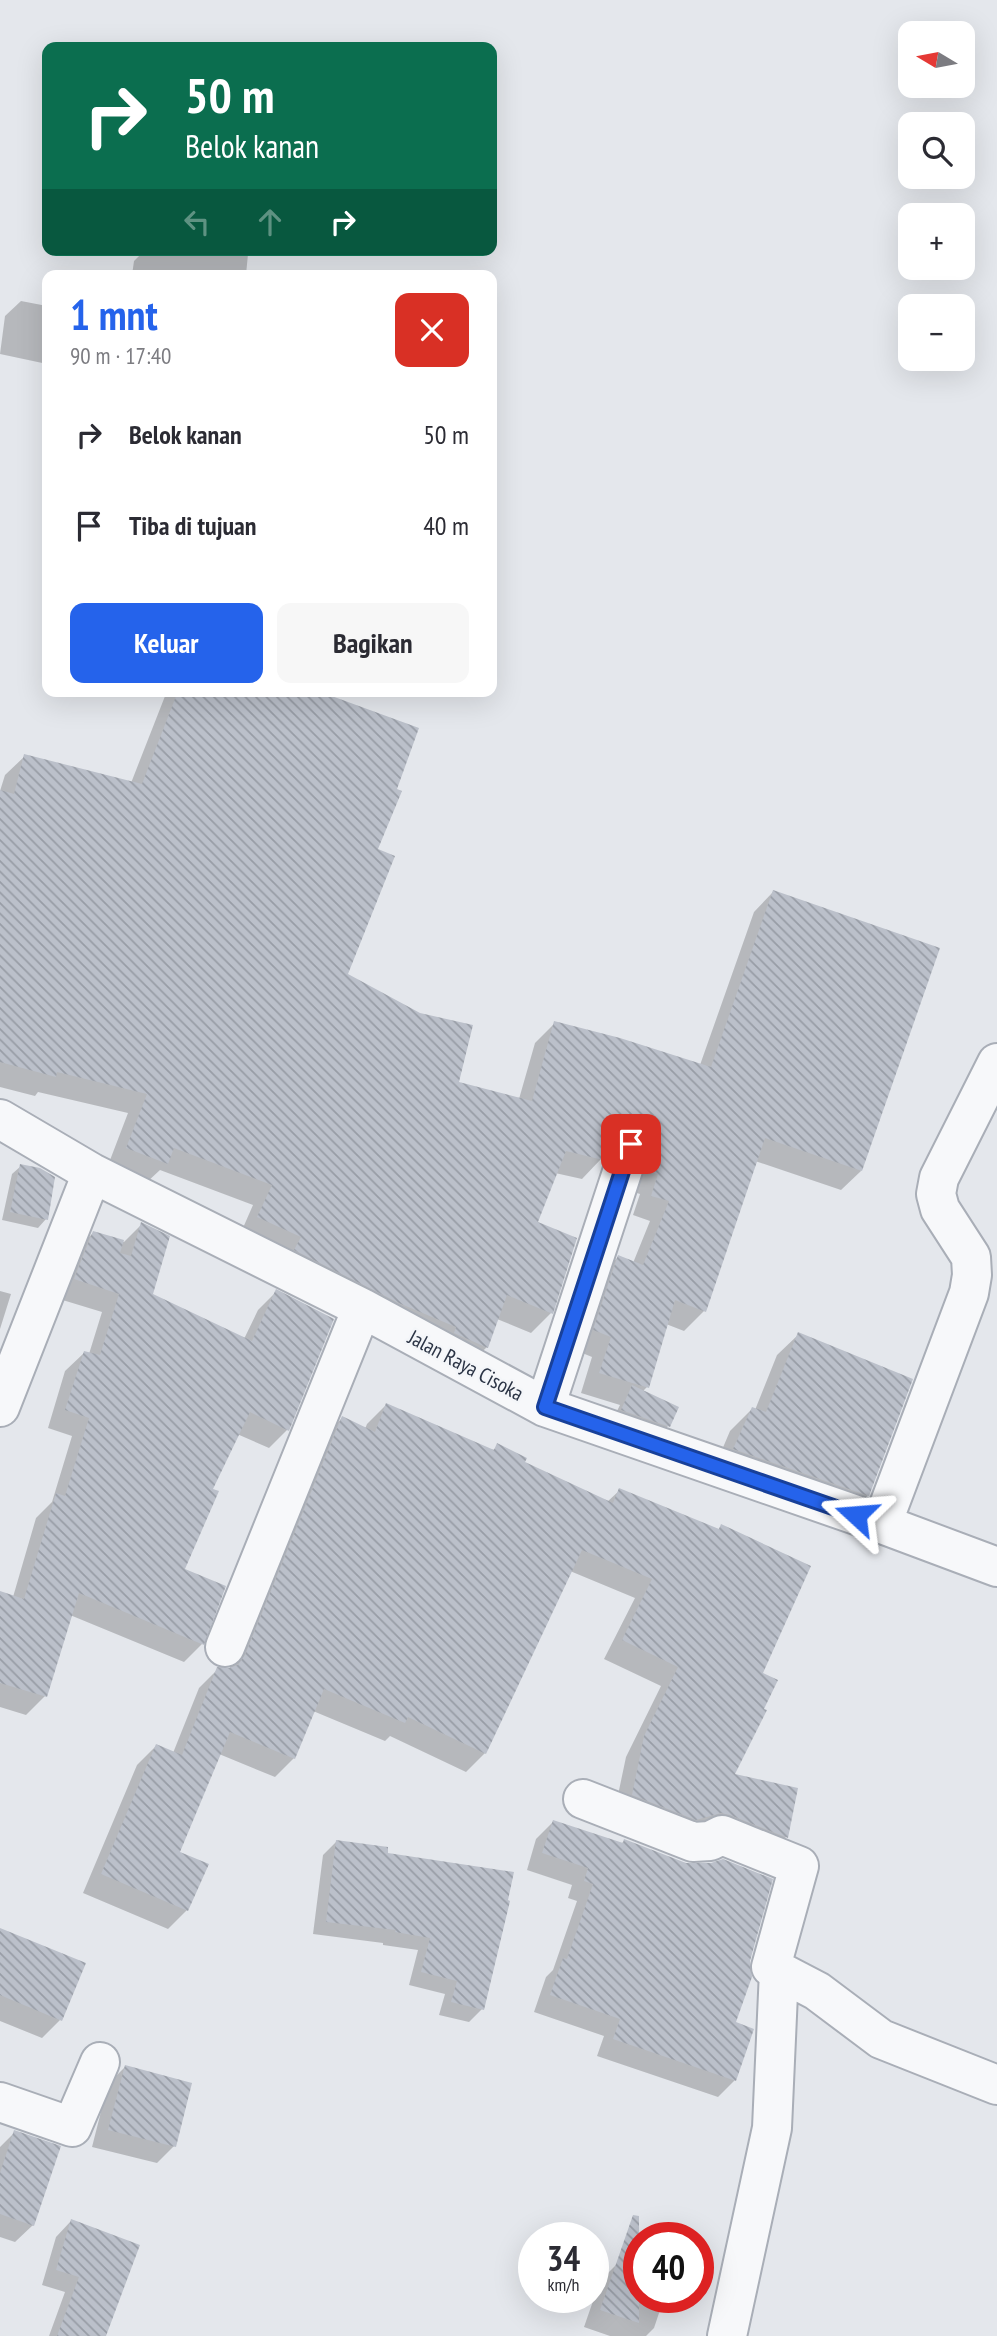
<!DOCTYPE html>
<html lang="id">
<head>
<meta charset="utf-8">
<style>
	body { margin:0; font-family:"PT Sans Narrow",sans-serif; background:#f7f7f7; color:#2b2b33; height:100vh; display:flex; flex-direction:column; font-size:26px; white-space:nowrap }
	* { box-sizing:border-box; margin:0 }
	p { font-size:23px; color:#7c7c81 }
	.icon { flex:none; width:38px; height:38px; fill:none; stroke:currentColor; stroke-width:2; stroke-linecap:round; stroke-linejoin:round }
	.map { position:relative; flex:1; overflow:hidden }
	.sheet { position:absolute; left:42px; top:270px; width:455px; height:427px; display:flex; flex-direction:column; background:#fff; border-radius:14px; box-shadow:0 7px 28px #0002 }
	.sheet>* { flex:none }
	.banner { position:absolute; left:42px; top:42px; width:455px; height:214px; border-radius:14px; box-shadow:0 7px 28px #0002; background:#0b6e4f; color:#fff; overflow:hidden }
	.needle { width:46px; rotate:280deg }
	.buttons { position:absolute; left:898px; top:21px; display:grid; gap:14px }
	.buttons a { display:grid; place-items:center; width:77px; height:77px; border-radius:14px; background:#fff; box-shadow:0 7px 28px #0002; font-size:35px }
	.speed { position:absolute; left:518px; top:2222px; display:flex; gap:14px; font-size:35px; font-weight:700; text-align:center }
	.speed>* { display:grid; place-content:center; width:91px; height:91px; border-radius:50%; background:#fff; box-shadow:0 7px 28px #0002; line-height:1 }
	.speed small { font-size:18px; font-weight:400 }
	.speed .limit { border:10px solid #d22; background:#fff; color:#111 }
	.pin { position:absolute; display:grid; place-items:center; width:60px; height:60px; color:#fff; margin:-30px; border-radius:14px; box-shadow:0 4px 10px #0006 }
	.me { position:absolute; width:77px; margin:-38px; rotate:289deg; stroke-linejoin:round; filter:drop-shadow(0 0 5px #0008) }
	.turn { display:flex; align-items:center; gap:24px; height:147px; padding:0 28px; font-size:32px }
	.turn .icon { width:91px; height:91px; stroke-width:2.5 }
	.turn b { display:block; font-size:49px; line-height:60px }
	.lanes { display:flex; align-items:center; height:66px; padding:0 28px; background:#0003; justify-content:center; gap:35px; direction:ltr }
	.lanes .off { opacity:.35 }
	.round { display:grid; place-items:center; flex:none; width:74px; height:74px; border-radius:14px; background:#f7f7f7 }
	.summary { display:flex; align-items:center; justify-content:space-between; height:119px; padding:0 28px }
	h1 { font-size:42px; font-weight:800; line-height:52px; color:#2563eb }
	.cta { display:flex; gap:14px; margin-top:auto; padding:14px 28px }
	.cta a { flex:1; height:80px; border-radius:14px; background:#2563eb; color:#fff; font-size:28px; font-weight:800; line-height:80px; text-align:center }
	.cta a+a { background:#f7f7f7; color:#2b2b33 }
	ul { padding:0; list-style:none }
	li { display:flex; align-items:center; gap:21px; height:91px; padding:0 28px }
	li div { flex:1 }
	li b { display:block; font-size:26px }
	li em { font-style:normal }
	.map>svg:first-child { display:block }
	.shadow { fill:#0003 }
	.building { fill:url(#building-back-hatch) }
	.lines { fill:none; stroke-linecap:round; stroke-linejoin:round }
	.minor-casing { stroke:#a9aeb7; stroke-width:42 }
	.minor { stroke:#f7f8fa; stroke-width:38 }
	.route-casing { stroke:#184099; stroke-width:18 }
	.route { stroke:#2563eb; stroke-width:12 }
	.labels { text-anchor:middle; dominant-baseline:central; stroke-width:5; stroke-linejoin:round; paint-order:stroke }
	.street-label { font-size:21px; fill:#2b3445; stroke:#f4f6f9 }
</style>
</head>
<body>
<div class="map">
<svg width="997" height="2336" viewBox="0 0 997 2336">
	<defs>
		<pattern id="building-back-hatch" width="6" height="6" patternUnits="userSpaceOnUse" patternTransform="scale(1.75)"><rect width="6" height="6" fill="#bbc0ca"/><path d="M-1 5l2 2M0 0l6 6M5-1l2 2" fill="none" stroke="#989da6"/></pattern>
	</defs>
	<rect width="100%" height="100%" fill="#e4e7ec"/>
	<path class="shadow" d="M145,250H207L248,254L246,275H132L134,261Z
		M21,301L47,306V364L0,354L5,316Z
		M167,691H313L375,850L346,975L457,1083L519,1099L535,1043L555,1023L700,1065L754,912L773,892L861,1171L841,1190L755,1161L704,1311L684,1331L666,1324L647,1387L642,1392L668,1426L660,1435L613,1419L620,1405L581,1393L592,1357L575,1350L599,1276L618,1257L633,1263L650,1221L633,1215L640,1194L627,1190L617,1143H607L601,1159L582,1179L555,1173L536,1223L551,1313L531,1333L497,1319L487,1347L467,1366L239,1237L253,1205L160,1170L146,1183L107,1168L128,1113L38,1092L35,1096L0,1087V791L5,775L25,756L131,783Z
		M21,1166L46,1219L38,1228L2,1220L12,1174Z
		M142,1224L151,1295L244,1339L258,1310L276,1292L287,1430L269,1448L237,1434L211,1490L183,1570L202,1644L184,1662L70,1615L45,1696L26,1715L0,1707V1593L13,1597L36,1518L52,1502L72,1436L48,1428L65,1371L84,1353L89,1354L102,1312L56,1298L75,1251L93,1233L124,1242Z
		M0,1291L11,1294L0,1329Z
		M799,1334L868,1495L846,1517L713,1471L730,1431L752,1409L755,1410L777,1355Z
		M386,1405L492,1451L498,1446L523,1462L607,1502L620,1490L718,1530L721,1526L761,1674L732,1776L786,1837L768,1856L614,1814L626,1757L661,1686L604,1659L635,1598L570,1571L485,1753L466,1772L390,1736L385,1741L313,1711L294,1758L275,1777L219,1754L177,1853L187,1910L168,1929L83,1893L137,1765L156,1746L173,1753L199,1688L218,1669L229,1670L324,1437L342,1418L365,1429L367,1424Z
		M553,1822L621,1844L624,1841L685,1864L712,1865L734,2023L735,2080L718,2097L597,2056L604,2036L534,2012L546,1977L553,1970L577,1901L568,1898L572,1885L527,1870L536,1839Z
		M336,1842L386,1854L482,2009L469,2022L439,2015L445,1994L409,1985L418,1950L383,1945V1943L313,1934L323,1855Z
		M0,1930L60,2020L42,2038L0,2021Z
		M125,2067L174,2146L157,2163L92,2147L108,2084Z
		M15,2132L33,2225L15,2242L0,2237V2147Z
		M71,2221L104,2336H49L65,2292L42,2285L56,2237Z
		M617,2264L639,2298H664L654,2328L646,2336H610L584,2327L600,2281Z"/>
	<path class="building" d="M178,691H318L419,728L397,789L402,791L378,849L395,856L348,974L420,1013L473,1025L459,1082L532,1101L554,1021L620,1038L711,1067L773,890L940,948L862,1171L765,1138L706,1312L675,1300L649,1388L599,1373L611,1337L593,1330L618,1255L643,1265L669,1201L651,1196L658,1174L646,1171L652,1152V1141L648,1131L638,1125L627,1124L616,1129L610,1138L603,1160L566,1151L538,1222L577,1238L553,1314L507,1295L488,1348L454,1333L456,1327L401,1304L294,1250L301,1237L257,1217L272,1185L174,1148L168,1164L126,1148L147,1094L57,1072L56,1077L0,1062V790L14,794L24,754L142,784Z
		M20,1164L40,1168L55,1177L48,1220L10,1212Z
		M141,1222L170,1236L153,1294L252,1341L276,1289L334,1319L289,1431L250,1412L213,1489L219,1491L185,1569L226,1586L204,1645L79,1593L47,1697L0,1683V1591L24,1599L56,1493L65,1496L89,1418L65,1410L84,1351L100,1355L119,1294L74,1279L93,1231L124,1240L120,1253L131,1256Z
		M798,1332L913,1379L869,1496L733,1449L752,1407L766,1412Z
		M632,1385L679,1407L670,1427L621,1410Z
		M386,1403L494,1450L497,1443L527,1458L525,1462L613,1503L619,1488L719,1529L721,1524L811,1566L763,1673L778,1680L764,1709L767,1710L735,1774L798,1788L788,1838L730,1815L721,1813L696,1820L632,1795L644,1736L678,1667L622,1640L652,1579L582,1550L486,1754L408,1717L405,1723L324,1689L295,1759L230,1732L180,1852L209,1864L188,1911L101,1874L156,1744L182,1755L217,1667L229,1668L238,1665L245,1655L342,1416L375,1432Z
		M553,1820L623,1843L624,1839L686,1863H711L723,1859L773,1879L750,1961L752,1977L736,2022L754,2029L736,2081L613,2039L620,2019L550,1995L563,1958L567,1959L593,1884L584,1881L588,1868L542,1853Z
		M336,1840L388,1847V1853L514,1872L508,1900L510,1901L484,2010L451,2002L457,1981L421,1972L430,1938L395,1932L396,1930L326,1922Z
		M0,1928L86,1963L62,2021L0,1995Z
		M125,2065L192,2083L176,2147L108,2130Z
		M14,2130L61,2146L34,2226L0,2214V2173Z
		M633,2215L639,2216V2323L600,2310Z
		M71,2219L140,2245L106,2336H57L79,2277L56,2270Z"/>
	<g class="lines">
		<g class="minor-casing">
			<path id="minor" d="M0,1119L92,1173L362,1308L545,1407L882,1524L997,1567
				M0,1407L92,1173
				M545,1407L631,1145
				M882,1524L969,1293L972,1275L971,1257L940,1209L936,1194L939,1178L997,1063
				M225,1647L362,1308
				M583,1799L693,1842L710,1841L722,1835L799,1866L771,1967L817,1991L881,2039L997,2085
				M0,2102L72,2127L100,2062
				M727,2336L772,2128L779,1971"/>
		</g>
		<use href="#minor" class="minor"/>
	</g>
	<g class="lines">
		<g class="route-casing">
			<path id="route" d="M631,1144L545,1407L856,1515"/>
		</g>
		<use href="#route" class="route"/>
	</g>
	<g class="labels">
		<g class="street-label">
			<text transform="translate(466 1365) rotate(28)">Jalan Raya Cisoka</text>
		</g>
	</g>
</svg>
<div class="buttons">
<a><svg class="needle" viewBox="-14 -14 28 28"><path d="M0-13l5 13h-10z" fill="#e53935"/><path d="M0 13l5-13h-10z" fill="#7c7c81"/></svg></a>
<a><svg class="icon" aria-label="search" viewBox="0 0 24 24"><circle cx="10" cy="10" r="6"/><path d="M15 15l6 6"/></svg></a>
<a>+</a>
<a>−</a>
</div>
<div class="speed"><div>34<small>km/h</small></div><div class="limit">40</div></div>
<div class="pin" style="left:631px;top:1144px;background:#d93025"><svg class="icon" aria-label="arrive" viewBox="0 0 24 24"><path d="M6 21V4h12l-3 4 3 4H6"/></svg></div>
<svg class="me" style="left:856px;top:1515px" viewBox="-20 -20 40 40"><path d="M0-17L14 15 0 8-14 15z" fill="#2563eb" stroke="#fff" stroke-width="4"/></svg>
<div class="banner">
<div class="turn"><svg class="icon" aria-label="right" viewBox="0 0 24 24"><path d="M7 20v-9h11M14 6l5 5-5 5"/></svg><div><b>50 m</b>Belok kanan</div></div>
<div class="lanes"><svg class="icon off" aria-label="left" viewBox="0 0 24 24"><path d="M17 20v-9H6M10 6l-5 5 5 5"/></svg><svg class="icon off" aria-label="ahead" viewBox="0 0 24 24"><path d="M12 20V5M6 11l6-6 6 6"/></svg><svg class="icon" aria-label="right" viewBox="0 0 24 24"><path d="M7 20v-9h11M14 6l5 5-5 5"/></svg></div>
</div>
<section class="sheet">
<div class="summary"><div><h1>1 mnt</h1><p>90 m · 17:40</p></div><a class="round" style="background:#d93025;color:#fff"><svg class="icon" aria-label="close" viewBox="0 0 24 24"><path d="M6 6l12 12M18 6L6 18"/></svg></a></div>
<ul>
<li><svg class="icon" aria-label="right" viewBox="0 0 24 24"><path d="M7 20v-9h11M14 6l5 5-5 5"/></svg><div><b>Belok kanan</b></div><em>50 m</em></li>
<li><svg class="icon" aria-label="arrive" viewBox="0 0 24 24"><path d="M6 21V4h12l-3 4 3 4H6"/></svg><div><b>Tiba di tujuan</b></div><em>40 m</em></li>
</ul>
<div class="cta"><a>Keluar</a><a>Bagikan</a></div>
</section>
</div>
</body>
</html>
